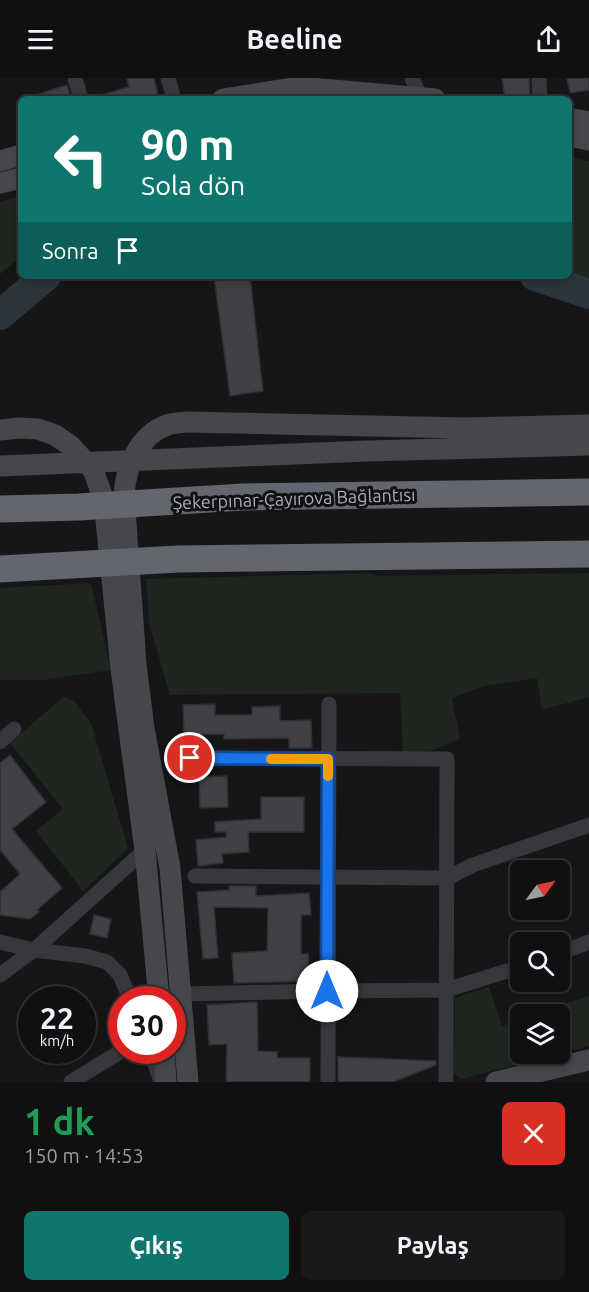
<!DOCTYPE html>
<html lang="tr">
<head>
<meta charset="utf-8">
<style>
	body { margin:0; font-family:Ubuntu,sans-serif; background:#19191b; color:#f1f3f6; height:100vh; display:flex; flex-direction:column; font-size:22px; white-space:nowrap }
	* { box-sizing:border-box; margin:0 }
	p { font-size:20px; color:#9c9d9f }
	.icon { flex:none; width:33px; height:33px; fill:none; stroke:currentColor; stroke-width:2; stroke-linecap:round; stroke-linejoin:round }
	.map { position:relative; height:1004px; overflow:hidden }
	.side { display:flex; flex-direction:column; background:#101012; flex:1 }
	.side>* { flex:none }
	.top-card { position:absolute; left:18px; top:18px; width:554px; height:183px; border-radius:9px; box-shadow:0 3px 9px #0003,0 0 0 2px #303032; background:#0f766e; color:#fff; overflow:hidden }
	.needle { width:39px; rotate:57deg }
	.fabs { position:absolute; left:510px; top:782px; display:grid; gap:12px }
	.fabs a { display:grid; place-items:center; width:60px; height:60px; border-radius:9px; background:#101012; box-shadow:0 3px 9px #0003,0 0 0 2px #303032; font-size:30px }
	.speed { position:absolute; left:18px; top:908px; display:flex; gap:12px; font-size:30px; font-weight:700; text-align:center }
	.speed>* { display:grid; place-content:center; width:78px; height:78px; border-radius:50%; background:#101012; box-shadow:0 3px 9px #0003,0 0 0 2px #303032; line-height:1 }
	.speed small { font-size:15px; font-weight:400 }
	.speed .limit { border:9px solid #d22; background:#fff; color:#111 }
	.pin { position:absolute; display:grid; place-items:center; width:51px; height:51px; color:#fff; margin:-26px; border:3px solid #fff; border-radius:50%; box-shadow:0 2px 6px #0007 }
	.me { position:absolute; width:66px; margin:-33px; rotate:0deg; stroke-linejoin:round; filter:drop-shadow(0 0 4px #0008) }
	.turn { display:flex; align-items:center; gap:21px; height:126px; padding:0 24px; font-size:27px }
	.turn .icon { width:78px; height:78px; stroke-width:2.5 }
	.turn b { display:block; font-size:42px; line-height:51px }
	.then { display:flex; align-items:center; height:57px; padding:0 24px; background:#0003; gap:12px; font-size:22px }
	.round { display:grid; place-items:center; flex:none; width:63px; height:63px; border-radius:9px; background:#19191b }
	.summary { display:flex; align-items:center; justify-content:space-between; height:102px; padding:0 24px }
	h1 { font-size:36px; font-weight:600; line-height:45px; color:#1e9e55 }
	.action { display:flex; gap:12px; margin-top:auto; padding:12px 24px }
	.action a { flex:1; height:69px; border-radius:9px; background:#0f766e; color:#fff; font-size:24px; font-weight:600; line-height:69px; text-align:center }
	.action a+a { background:#19191b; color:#f1f3f6 }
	header { display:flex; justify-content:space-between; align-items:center; height:78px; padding:0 24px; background:#101012; font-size:27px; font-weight:600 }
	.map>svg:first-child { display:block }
	.green { fill:#1e261f }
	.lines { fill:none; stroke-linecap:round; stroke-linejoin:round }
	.river { stroke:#2c353c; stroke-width:30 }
	.building { fill:#404145; stroke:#303034; stroke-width:1.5 }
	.street { stroke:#37383d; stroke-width:15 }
	.secondary { stroke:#45474d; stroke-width:21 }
	.highway { stroke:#63666e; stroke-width:27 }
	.route-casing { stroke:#114b97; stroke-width:15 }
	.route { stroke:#1a73e8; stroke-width:10 }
	.slow { stroke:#f59e0b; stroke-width:10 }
	.labels { text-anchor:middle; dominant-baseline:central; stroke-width:6; stroke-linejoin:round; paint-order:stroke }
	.street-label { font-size:18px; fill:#a8adb8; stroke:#111113 }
</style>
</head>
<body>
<header><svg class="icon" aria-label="menu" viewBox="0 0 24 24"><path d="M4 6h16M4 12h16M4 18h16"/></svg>Beeline<svg class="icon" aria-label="share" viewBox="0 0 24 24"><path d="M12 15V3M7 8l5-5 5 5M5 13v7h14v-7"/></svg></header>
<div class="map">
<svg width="589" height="1004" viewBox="0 0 589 1004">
	<rect width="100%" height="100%" fill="#161618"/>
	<path class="green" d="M569,79L589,83V207L555,198H568Z
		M21,118V179L0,196V124Z
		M372,495L377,498L589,495V619L542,632L537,600L484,608L452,620L460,661L434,672L403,676L400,615L170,617L149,545L146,501Z
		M91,505L111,592L43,602H0V510Z
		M63,619L74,623L91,645L128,770L83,813L36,753L63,731L10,665Z
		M489,909L502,948L520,942V975H560V936H537L589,918V968L461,1001L454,995L455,920Z"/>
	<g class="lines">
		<path class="river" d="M535,198L589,216
			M0,237L46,198"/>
	</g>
	<path class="building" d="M127,0H154L158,17L143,21H101V17L129,9Z
		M502,0H529L530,19L505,21Z
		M567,0H589V12L570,15Z
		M67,7L71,21H33V18Z
		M214,198H250L263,313L230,318Z
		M215,626V637H252V629L280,628V643L311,642L312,670H289V660L224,661V656L184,657L183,627Z
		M10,677L46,724L12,751L62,810L37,832L39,834L30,841L0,837V814L20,796L0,772V685Z
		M227,698L228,729L200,730L199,699Z
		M261,719H304V754H248L249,774L222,776L223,785L198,788L196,762L226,759V754H215V744L261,741Z
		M229,808H256V818L309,815L311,837H301V876H308L310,903L234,905L232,875L267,873L268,830L214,829L218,880L203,881L197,814L229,812Z
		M94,837L111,841L107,860L90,856Z
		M257,924L258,973L277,974V980H310V1004H226L227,966L209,967L207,927Z
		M338,979L436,983V987L393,1004H338Z"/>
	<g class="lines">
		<path class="street" d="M75,0L81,21
			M168,0L174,21
			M412,0L421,21
			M539,0L540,21
			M0,664L14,651
			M190,680L447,681L446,1004
			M195,798L447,800L473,787L589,747
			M0,864L34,872L85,878L107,884L120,897L130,921
			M560,875L589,864
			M0,897L34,872L145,772
			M181,916L327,913L446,912L520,889
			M150,972L160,1001
			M71,1004L123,972
			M328,1004L329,626"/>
		<path class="secondary" d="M223,21L299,9L435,21
			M568,40L589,44
			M568,58L589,62
			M0,83L21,77
			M0,105L21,100
			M0,352L19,350L38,351L55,357L71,368L93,392L104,422L121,591L145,772L159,921
			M0,388L367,373L589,367
			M164,972L166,1004
			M188,1004L170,790L144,650L136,586L124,416C126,389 139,357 167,347C173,345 180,345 186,344L465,350L589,347
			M496,1004L589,982"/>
		<path class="highway" d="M0,431L79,429L243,419L589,414
			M0,491L178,481L589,476"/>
	</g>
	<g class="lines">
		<g class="route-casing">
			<path id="route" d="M190,680L328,681L327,913"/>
		</g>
		<use href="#route" class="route"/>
		<path class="slow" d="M271,681H328V698"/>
	</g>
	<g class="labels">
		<g class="street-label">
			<text transform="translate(294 420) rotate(-2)">Şekerpınar-Çayırova Bağlantısı</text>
		</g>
	</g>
</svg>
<div class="fabs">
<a><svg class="needle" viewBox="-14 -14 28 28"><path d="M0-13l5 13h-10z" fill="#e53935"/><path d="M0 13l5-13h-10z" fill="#9c9d9f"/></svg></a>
<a><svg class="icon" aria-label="search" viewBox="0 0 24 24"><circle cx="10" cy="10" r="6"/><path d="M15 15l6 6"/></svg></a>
<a><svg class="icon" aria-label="layers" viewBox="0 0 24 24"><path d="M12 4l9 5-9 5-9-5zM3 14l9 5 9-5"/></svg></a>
</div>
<div class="speed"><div>22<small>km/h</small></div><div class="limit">30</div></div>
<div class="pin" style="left:190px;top:680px;background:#d93025"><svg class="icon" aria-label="arrive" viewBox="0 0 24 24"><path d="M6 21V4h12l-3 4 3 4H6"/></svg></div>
<svg class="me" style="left:327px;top:913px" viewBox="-20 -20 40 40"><circle r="19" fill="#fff"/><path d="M0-13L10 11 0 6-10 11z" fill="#1a73e8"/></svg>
<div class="top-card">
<div class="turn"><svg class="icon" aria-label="left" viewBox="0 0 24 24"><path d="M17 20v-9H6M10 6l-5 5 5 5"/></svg><div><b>90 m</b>Sola dön</div></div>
<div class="then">Sonra<svg class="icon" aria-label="arrive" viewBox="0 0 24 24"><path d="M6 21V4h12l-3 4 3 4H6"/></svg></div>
</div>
</div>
<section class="side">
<div class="summary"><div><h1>1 dk</h1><p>150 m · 14:53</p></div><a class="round" style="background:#d93025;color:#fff"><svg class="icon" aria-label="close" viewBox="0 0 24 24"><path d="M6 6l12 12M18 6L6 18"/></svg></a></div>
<div class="action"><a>Çıkış</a><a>Paylaş</a></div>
</section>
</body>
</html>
